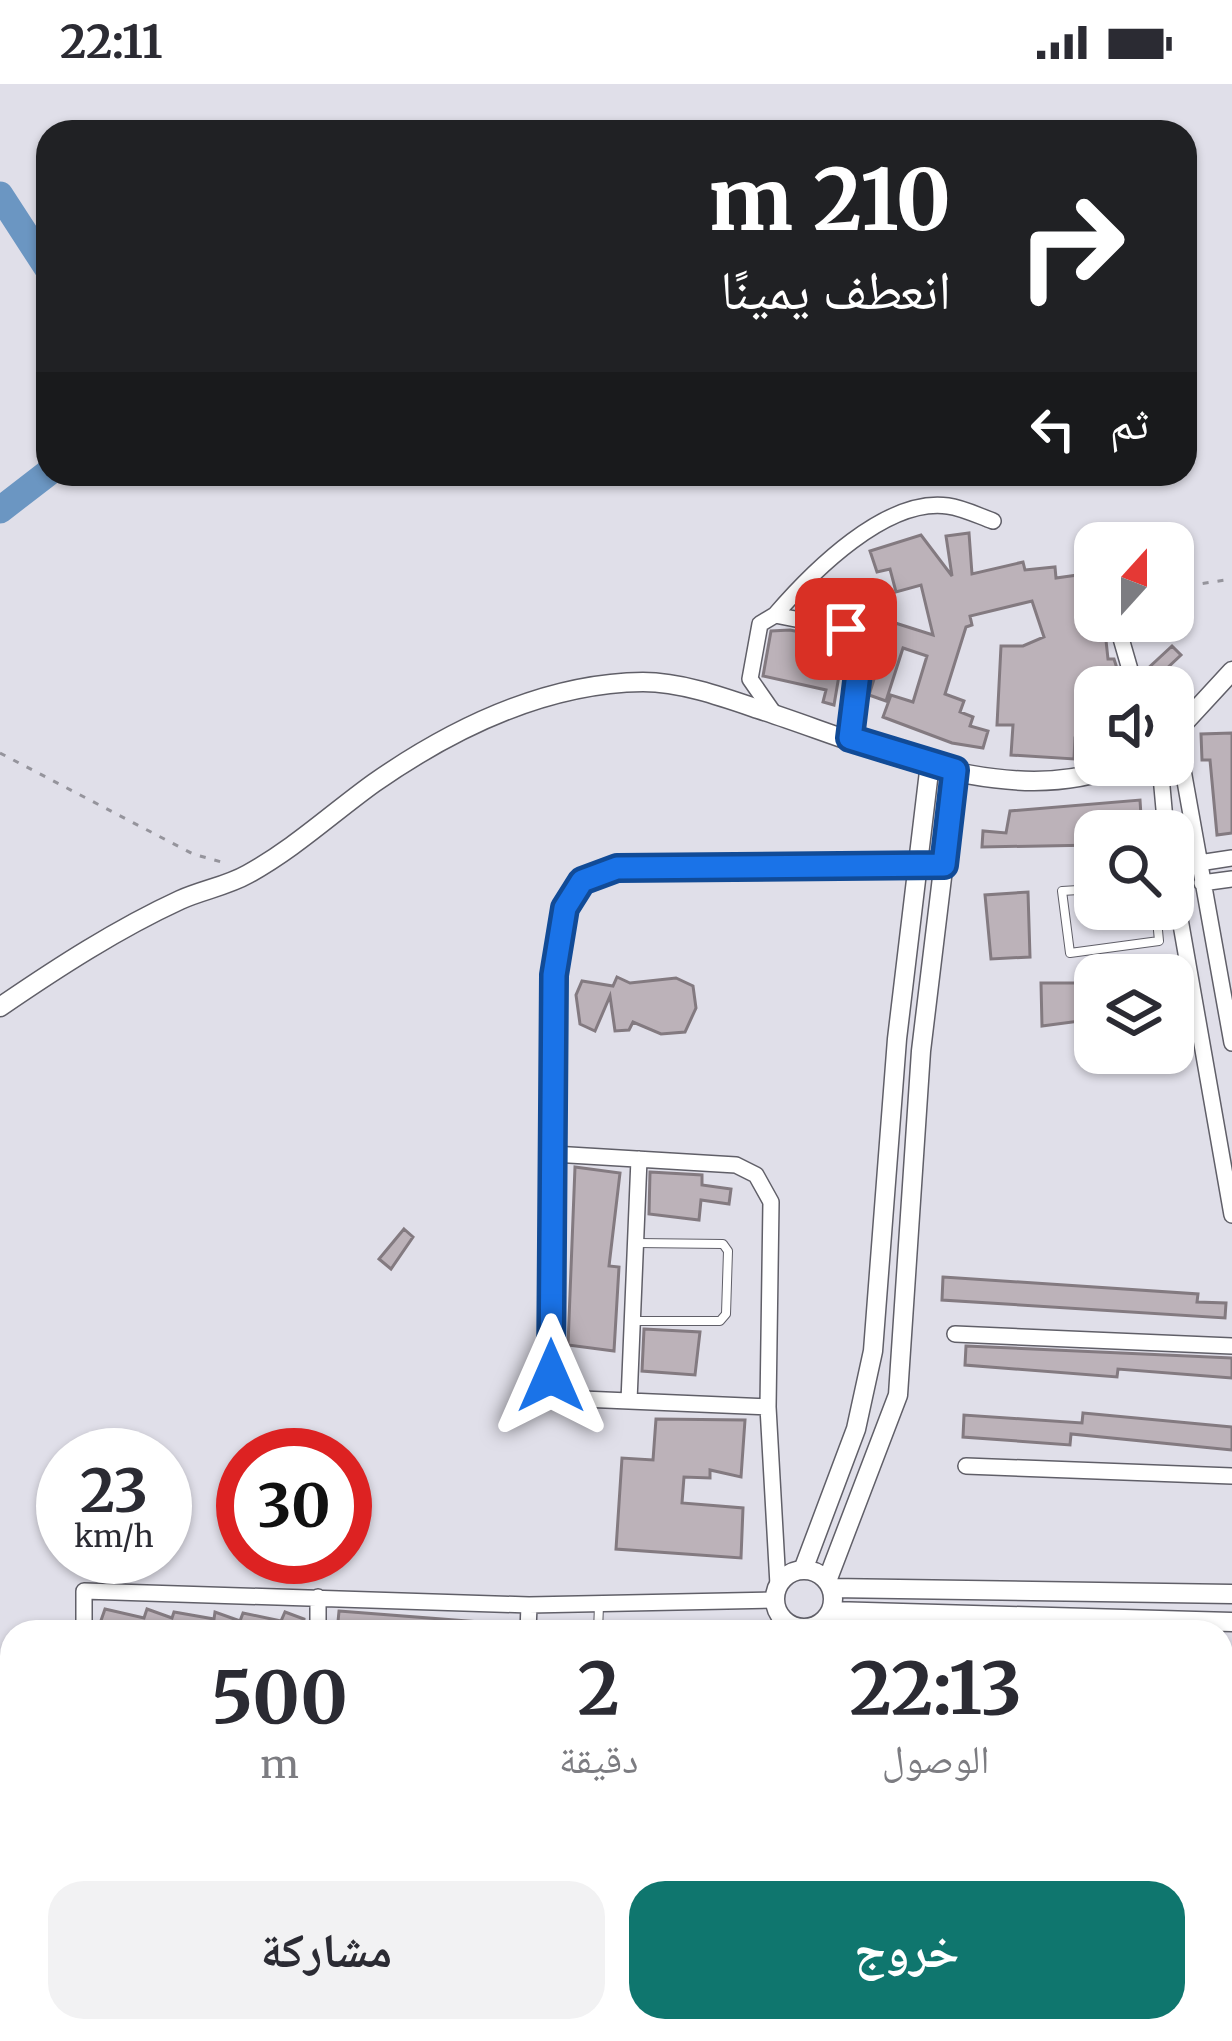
<!DOCTYPE html>
<html lang="ar">
<head>
<meta charset="utf-8">
<style>
	body { margin:0; font-family:Merriweather,"Noto Naskh Arabic",serif; background:#f2f2f3; color:#2b2b33; direction:rtl; height:100vh; display:flex; flex-direction:column; font-size:45px; white-space:nowrap }
	* { box-sizing:border-box; margin:0 }
	p { font-size:39px; color:#7c7c81 }
	.icon { flex:none; width:66px; height:66px; fill:none; stroke:currentColor; stroke-width:2; stroke-linecap:round; stroke-linejoin:round }
	.map { position:relative; flex:1; overflow:hidden; direction:ltr }
	.details { position:absolute; left:0px; top:1536px; width:1233px; height:423px; display:flex; flex-direction:column; background:#fff; border-radius:36px 36px 0 0; box-shadow:0 3px 9px #0004; direction:rtl }
	.details>* { flex:none }
	.banner { position:absolute; left:36px; top:36px; width:1161px; height:366px; border-radius:36px; box-shadow:0 3px 9px #0004; direction:rtl; background:#202124; color:#fff; overflow:hidden }
	.needle { width:78px; rotate:21deg }
	.fabs { position:absolute; left:1074px; top:438px; display:grid; gap:24px }
	.fabs a { display:grid; place-items:center; width:120px; height:120px; border-radius:24px; background:#fff; box-shadow:0 3px 9px #0004; font-size:60px }
	.speed { position:absolute; left:36px; top:1344px; display:flex; gap:24px; font-size:60px; font-weight:700; text-align:center }
	.speed>* { display:grid; place-content:center; width:156px; height:156px; border-radius:50%; background:#fff; box-shadow:0 3px 9px #0004; line-height:1 }
	.speed small { font-size:30px; font-weight:400 }
	.speed .limit { border:18px solid #d22; background:#fff; color:#111 }
	.pin { position:absolute; display:grid; place-items:center; width:102px; height:102px; color:#fff; margin:-51px; border-radius:24px; box-shadow:0 6px 18px #0006 }
	.me { position:absolute; width:132px; margin:-66px; rotate:0deg; stroke-linejoin:round; filter:drop-shadow(0 0 9px #0008) }
	.turn { display:flex; align-items:center; gap:42px; height:252px; padding:0 48px; font-size:54px }
	.turn .icon { width:156px; height:156px; stroke-width:2.5 }
	.turn b { display:block; font-size:84px; line-height:102px }
	.then { display:flex; align-items:center; height:114px; padding:0 48px; background:#0003; gap:24px; font-size:45px }
	.eta { display:flex; justify-content:space-evenly; align-items:center; height:204px; text-align:center }
	.eta b { font-size:72px; font-weight:700; line-height:84px }
	.cta { display:flex; gap:24px; margin-top:auto; padding:24px 48px }
	.cta a { flex:1; height:138px; border-radius:36px; background:#0f766e; color:#fff; font-size:48px; font-weight:700; line-height:138px; text-align:center }
	.cta a+a { background:#f2f2f3; color:#2b2b33 }
	.status { display:flex; justify-content:space-between; align-items:center; height:84px; padding:0 60px; background:#fff; direction:ltr }
	.status svg { height:33px; fill:currentColor }
	.map>svg:first-child { display:block }
	.education { fill:#e5d3c2 }
	.lines { fill:none; stroke-linecap:round; stroke-linejoin:round }
	.river { stroke:#6b96c2; stroke-width:27 }
	.building { fill:#bcb2b9; stroke:#837a80; stroke-width:3 }
	.service-casing { stroke:#605f68; stroke-width:10 }
	.minor-casing { stroke:#605f68; stroke-width:18 }
	.tertiary-casing { stroke:#605f68; stroke-width:21 }
	.path { stroke:#95949c; stroke-width:3; stroke-dasharray:6 9; stroke-linecap:butt }
	.service { stroke:#fff; stroke-width:8 }
	.minor { stroke:#fff; stroke-width:15 }
	.tertiary { stroke:#fff; stroke-width:18 }
	.route-casing { stroke:#114b97; stroke-width:30 }
	.route { stroke:#1a73e8; stroke-width:21 }
</style>
</head>
<body>
<div class="status"><b>22:11</b><svg viewBox="0 0 49 12"><path d="M0 12V9h3v3zM5 12V6h3v6zM10 12V3h3v9zM15 12V0h3v12zM26 1h20v11H26zM47 4h2v5h-2z"/></svg></div>
<div class="map">
<svg width="1232" height="1957" viewBox="0 0 1232 1957">
	<rect width="100%" height="100%" fill="#e0dfe9"/>
	<path class="education" d="M916,1947H1149L1151,1957H917Z"/>
	<g class="lines">
		<path class="river" d="M0,111L48,185
			M0,426L48,389"/>
	</g>
	<path class="building" d="M969,449L972,490L1023,478L1025,486L1055,483L1056,494L1092,489L1095,539L1104,538L1108,575H1114L1123,603H1095V653L1075,654L1074,675L1011,671L1013,641H997L1001,562H1023L1044,553L1032,517L970,532L972,541L966,543L945,610L964,617L960,628L973,633L970,642L988,647L983,664L952,659L883,633L891,611L913,618L927,572L903,564L886,617L869,611L892,538L933,551L921,501L896,508L890,485L877,488L870,467L921,451L952,492L946,452Z
		M790,546L839,556L844,562L834,621L823,618L826,606L763,592L771,547Z
		M1172,562L1181,571L1147,603L1143,589Z
		M1232,649V749L1217,751L1210,676H1202L1201,650Z
		M1140,716L1142,747H1095V761L982,763L983,747L1006,749L1010,727Z
		M1028,808L1030,873L991,875L985,811Z
		M617,893L630,899L676,894L693,902L696,924L685,948L661,950L633,938L629,946L615,947L610,912L595,947L580,940L576,911L582,897L613,902Z
		M1041,899H1095V935L1042,942Z
		M575,1083L620,1089L609,1182L619,1183L614,1267L568,1261Z
		M650,1088L702,1091V1101L731,1105L729,1120L701,1116L699,1136L649,1130Z
		M404,1145L413,1153L391,1185L379,1175Z
		M943,1193L1198,1210L1197,1218L1226,1219L1225,1234L942,1216Z
		M644,1245L700,1248L695,1291L642,1287Z
		M966,1262L1232,1274V1294L1118,1285L1117,1293L965,1281Z
		M1083,1329L1232,1343V1366L1071,1350L1070,1361L963,1353L964,1331L1082,1339Z
		M656,1335L745,1336L741,1393L710,1386V1394L684,1393L682,1419L743,1424L741,1474L616,1465L622,1374L653,1376Z
		M105,1525L144,1534L147,1525L172,1534L174,1528L214,1535L215,1528L240,1537L243,1529L281,1537L285,1528L304,1535L303,1548H97Z
		M339,1527L492,1539V1548H337Z"/>
	<g class="lines">
		<g class="service-casing">
			<path id="service" d="M1095,805L1062,807L1070,869L1159,857L1156,825
				M632,1237H720L726,1230L728,1167L723,1160L637,1159
				M598,1548L599,1521
				M1221,1627L1232,1626
				M1221,1747L1232,1745
				M1221,1899L1232,1897
				M1221,1907L1231,1957"/>
		</g>
		<g class="minor-casing">
			<path id="minor" d="M775,531C812,488 886,413 948,422C963,424 979,432 993,437
				M1116,537L1135,603
				M775,631L750,595L760,540L775,531L846,545L861,565L850,654
				M1176,647L1232,959
				M1160,681L1166,747
				M1199,779L1232,774
				M1173,795L1232,1131
				M1202,799L1232,795
				M553,1070L736,1081L756,1091L771,1118L768,1323L778,1501
				M955,1250L1232,1262
				M629,1317L639,1075
				M768,1323L582,1315L561,1306L551,1292L554,891L565,824L582,797L617,784L944,781
				M966,1382L1232,1392
				M814,1542L820,1548
				M84,1548V1507L529,1521L775,1516
				M318,1548V1513
				M528,1548L529,1521
				M1221,1795L1232,1793
				M1166,1947L1167,1957
				M743,1957L764,1947"/>
		</g>
		<g class="tertiary-casing">
			<path id="tertiary" d="M1173,651L1232,587
				M0,923C57,884 117,845 180,816C202,806 227,802 248,790C295,764 331,730 374,699C453,644 545,599 643,598C681,598 723,613 758,625C867,660 1008,728 1120,681
				M803,1486L856,1345L873,1267L897,955L930,679
				M775 1515a29 29 0 1 1 58 0a29 29 0 1 1-58 0Z
				M827,1497L898,1311L921,967L955,686
				M831,1504L1232,1510
				M831,1527L1232,1538
				M734,1947L736,1957
				M773,1947L783,1957"/>
		</g>
		<path class="path" d="M1173,504L1232,495
			M0,669L193,770L225,779"/>
		<use href="#service" class="service"/>
		<use href="#minor" class="minor"/>
		<use href="#tertiary" class="tertiary"/>
	</g>
	<g class="lines">
		<g class="route-casing">
			<path id="route" d="M551,1292L554,891L565,824L582,797L617,784L944,781L955,686L850,654L861,565L846,545"/>
		</g>
		<use href="#route" class="route"/>
	</g>
</svg>
<div class="fabs">
<a><svg class="needle" viewBox="-14 -14 28 28"><path d="M0-13l5 13h-10z" fill="#e53935"/><path d="M0 13l5-13h-10z" fill="#7c7c81"/></svg></a>
<a><svg class="icon" aria-label="sound" viewBox="0 0 24 24"><path d="M4 9h4l5-4v14l-5-4H4zM17 9q2 3 0 6"/></svg></a>
<a><svg class="icon" aria-label="search" viewBox="0 0 24 24"><circle cx="10" cy="10" r="6"/><path d="M15 15l6 6"/></svg></a>
<a><svg class="icon" aria-label="layers" viewBox="0 0 24 24"><path d="M12 4l9 5-9 5-9-5zM3 14l9 5 9-5"/></svg></a>
</div>
<div class="speed"><div>23<small>km/h</small></div><div class="limit">30</div></div>
<div class="pin" style="left:846px;top:545px;background:#d93025"><svg class="icon" aria-label="arrive" viewBox="0 0 24 24"><path d="M6 21V4h12l-3 4 3 4H6"/></svg></div>
<svg class="me" style="left:551px;top:1292px" viewBox="-20 -20 40 40"><path d="M0-17L14 15 0 8-14 15z" fill="#1a73e8" stroke="#fff" stroke-width="4"/></svg>
<div class="banner">
<div class="turn"><svg class="icon" aria-label="right" viewBox="0 0 24 24"><path d="M7 20v-9h11M14 6l5 5-5 5"/></svg><div><b>210 m</b>انعطف يمينًا</div></div>
<div class="then">ثم<svg class="icon" aria-label="left" viewBox="0 0 24 24"><path d="M17 20v-9H6M10 6l-5 5 5 5"/></svg></div>
</div>
<section class="details">
<div class="eta">
<div><b>22:13</b><p>الوصول</p></div>
<div><b>2</b><p>دقيقة</p></div>
<div><b>500</b><p>m</p></div>
</div>
<div class="cta"><a>خروج</a><a>مشاركة</a></div>
</section>
</div>
</body>
</html>
